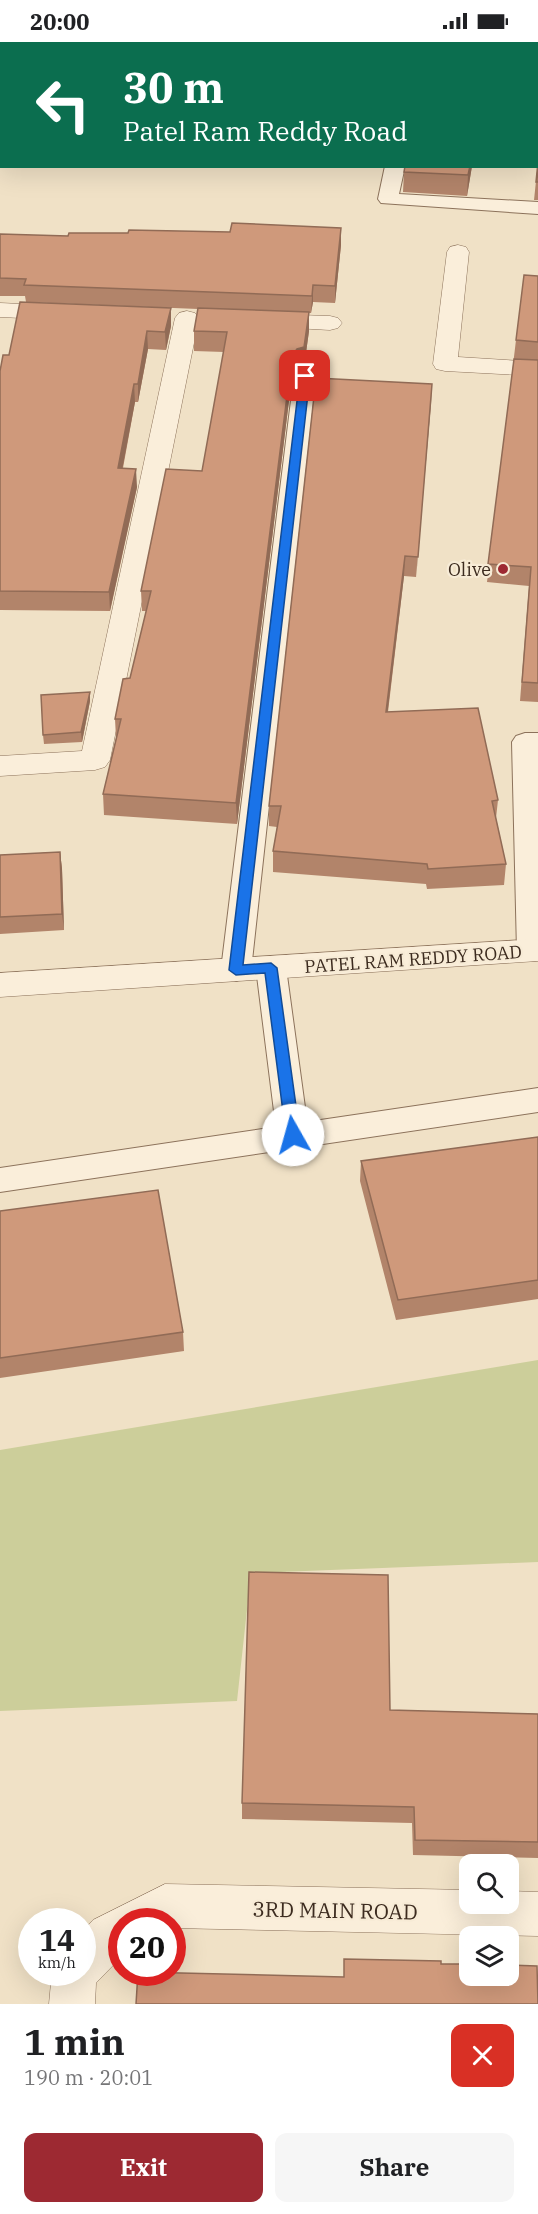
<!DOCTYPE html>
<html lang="en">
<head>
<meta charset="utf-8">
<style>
	body { margin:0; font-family:"IBM Plex Serif",serif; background:#f6f6f6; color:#202124; height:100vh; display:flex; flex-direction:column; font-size:22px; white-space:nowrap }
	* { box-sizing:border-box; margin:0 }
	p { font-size:20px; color:#757577 }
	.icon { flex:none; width:33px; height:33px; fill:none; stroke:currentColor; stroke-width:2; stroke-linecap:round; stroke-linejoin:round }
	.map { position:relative; height:1962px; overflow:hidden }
	.drawer { display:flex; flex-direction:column; background:#fff; flex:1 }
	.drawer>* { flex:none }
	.top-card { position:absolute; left:0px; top:0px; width:538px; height:126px; box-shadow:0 6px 24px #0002; background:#0b6e4f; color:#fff; overflow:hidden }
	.fabs { position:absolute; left:459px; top:1812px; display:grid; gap:12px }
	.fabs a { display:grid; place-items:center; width:60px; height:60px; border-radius:12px; background:#fff; box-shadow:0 6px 24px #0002; font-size:30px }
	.speed { position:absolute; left:18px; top:1866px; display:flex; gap:12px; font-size:30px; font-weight:700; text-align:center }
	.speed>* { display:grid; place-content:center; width:78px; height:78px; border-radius:50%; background:#fff; box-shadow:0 6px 24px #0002; line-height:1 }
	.speed small { font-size:15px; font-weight:400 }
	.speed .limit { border:9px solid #d22; background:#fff; color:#111 }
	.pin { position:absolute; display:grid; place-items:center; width:51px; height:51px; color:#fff; margin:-26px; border-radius:12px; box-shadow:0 3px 9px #0006 }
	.me { position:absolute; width:66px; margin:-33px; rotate:353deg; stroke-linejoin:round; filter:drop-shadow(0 0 4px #0008) }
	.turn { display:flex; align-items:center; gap:21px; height:126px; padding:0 24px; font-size:27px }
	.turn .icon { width:78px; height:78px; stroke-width:2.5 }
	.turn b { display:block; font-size:42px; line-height:51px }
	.round { display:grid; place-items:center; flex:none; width:63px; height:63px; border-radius:12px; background:#f6f6f6 }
	.overview { display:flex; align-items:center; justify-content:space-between; height:102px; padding:0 24px }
	h1 { font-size:36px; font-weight:700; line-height:45px }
	.cta { display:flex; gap:12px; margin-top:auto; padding:12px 24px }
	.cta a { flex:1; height:69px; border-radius:12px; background:#9d2932; color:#fff; font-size:24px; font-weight:700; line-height:69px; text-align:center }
	.cta a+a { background:#f6f6f6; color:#202124 }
	.status { display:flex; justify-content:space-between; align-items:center; height:42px; padding:0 30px; background:#fff; direction:ltr }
	.status svg { height:16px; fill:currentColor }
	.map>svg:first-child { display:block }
	.green { fill:#ccce9a }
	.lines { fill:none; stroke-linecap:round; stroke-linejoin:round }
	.service-casing { stroke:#8c725b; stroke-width:2 }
	.minor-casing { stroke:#8c725b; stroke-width:1 }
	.tertiary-casing { stroke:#8c725b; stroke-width:1 }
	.service { fill:#faeeda; fill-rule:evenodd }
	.minor { fill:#faeeda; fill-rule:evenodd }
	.tertiary { fill:#faeeda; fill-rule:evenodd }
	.wall { fill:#b2846a }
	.shaded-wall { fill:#916b56 }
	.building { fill:#cf997b; stroke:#916b56; stroke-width:1.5 }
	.route { fill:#1a73e8; stroke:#114b97; stroke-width:1.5 }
	.poi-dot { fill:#9d2932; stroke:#f7ebd6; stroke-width:2 }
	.labels { text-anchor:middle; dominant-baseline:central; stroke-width:4.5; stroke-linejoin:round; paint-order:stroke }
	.poi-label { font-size:18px; fill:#3c2b1f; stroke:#f7ebd6; text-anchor:end }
	.street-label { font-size:18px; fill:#3c2b1f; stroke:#f7ebd6 }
	.near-street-label { font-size:21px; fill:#3c2b1f; stroke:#f7ebd6 }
</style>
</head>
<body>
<div class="status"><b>20:00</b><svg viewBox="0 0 49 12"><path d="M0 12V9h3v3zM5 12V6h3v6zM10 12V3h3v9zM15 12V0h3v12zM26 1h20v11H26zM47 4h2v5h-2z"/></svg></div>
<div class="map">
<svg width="538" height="1962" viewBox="0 0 538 1962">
	<rect width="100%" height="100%" fill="#f0e1c6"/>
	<path class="green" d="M538,1318V1520L251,1531L237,1659L0,1669V1408Z"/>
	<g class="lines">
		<g class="service-casing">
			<path id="service" d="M409,0H427V2H409Z
				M0,18H2V30H0Z
				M385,124H405L399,152L538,160V172L381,161L378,157Z
				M305,327L313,329L316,334L251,928L246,935L236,939L226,935L221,928L294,334L297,329Z
				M525,691H538V918L532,919L522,916L517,909L512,700L516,694Z
				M271,916L281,919L286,926L307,1080L538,1046V1070L0,1150V1126L276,1085L256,926L261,919Z"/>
		</g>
		<g class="minor-casing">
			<path id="minor" d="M458,203L466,205L469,210L458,315L538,320V334L445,329L436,327L433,322L447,210L450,205Z
				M0,261L64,264L72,266L76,271L72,276L64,278L0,275Z
				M187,269L195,271L199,276L110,718L105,725L95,728L0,734V714L82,709L175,276L179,271Z
				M266,272L330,274L338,276L342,281L338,286L330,288L258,284L254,279L258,274Z
				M165,1842L470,1848V1862H508V1849L538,1850V1894L172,1886V1880H122V1914L96,1941L95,1962H49L52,1930H82V1890L93,1878Z"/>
		</g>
		<g class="tertiary-casing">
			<path id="tertiary" d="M538,897V919L0,955V931Z"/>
		</g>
		<use href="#service" class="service"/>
		<use href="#minor" class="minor"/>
		<use href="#tertiary" class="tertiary"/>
	</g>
	<path class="wall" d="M8,0H339V2H8Z
		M538,120V158H534Z
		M472,124L467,154L403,150L404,130Z
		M0,192L341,203L335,261L313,260L311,271H309V289L304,325L296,327L292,334L237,782L104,773L103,752L116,696L115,677L130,636L146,569H142L141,549L202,429L224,310L194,309V289L198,267L26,260L25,254H0Z
		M538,234V660L520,659L529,544L487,540L516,298Z
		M171,284L166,308L148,307L138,360H135L123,426L137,445L110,569L0,568V329L9,313Z
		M432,342L416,535L404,534L388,670L498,758L496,776L506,822L504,843L427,847L426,842L273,830V809L277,785L269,784V764Z
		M90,659L82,700L44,702L43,693Z
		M60,810L62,827L64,888L0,892V813Z
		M538,1095V1257L396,1278L360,1139L361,1119Z
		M0,1169L183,1290L184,1309L0,1336Z
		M390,1668L538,1672V1816L413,1813L412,1781L242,1777V1761Z"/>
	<path class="shaded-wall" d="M470,124H472L467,154L468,133Z
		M341,186V203L335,261V244Z
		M313,243V260L311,271L312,254Z
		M171,266V284L166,308L165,290Z
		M309,270V289L304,325L296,327L292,334L237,782L236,761L292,314L297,307Z
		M147,289L148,307L138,360V342Z
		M134,342L135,360L119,444L118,426Z
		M432,342L431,362L416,535L418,515Z
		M136,427L137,445L110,569L109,550Z
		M405,514L404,534L385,691L386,670Z
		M90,650V659L82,700L81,690Z
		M60,810L62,827L64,888L62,872Z"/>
	<path class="building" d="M125,0H335L334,2H151Z
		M427,0H491V2H427Z
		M538,120V140H536Z
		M405,124H470L468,133L404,130Z
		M232,181L341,186L335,244L313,243L312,254L24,243L26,237L0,236V192L68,194L69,191H128L129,188L230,190Z
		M524,233L538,234V300L516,298Z
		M20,260L171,266L165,290L147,289L138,342H134L118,426L136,427L109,550L0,549V329L3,313H9Z
		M198,266L309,270L304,305L297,307L292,314L236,761L103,752L121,677H115L123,637L130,636L151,549H141L166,427L202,429L227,290L194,289Z
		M514,317L538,318V641L522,640L531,525L488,522Z
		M316,336L432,342L418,515L405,514L386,670L478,666L498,758L492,759L506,822L428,827L427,822L273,809L281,764H269Z
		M90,650L81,690L43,693L41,653Z
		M60,810L62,872L0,875V813Z
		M538,1095V1238L398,1258L361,1119Z
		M158,1148L183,1290L0,1316V1169Z
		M249,1530L388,1533L390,1668L538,1672V1800L415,1798L414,1765L242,1761Z
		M344,1917L441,1919V1922H470V1934H508V1923L537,1924L538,1962H136L138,1930L344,1935Z"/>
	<path class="route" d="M305,331L310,334L243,923L271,921L277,926L300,1093L293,1098L286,1093L265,931L236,933L229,928L300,334Z"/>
	<circle class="poi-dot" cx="503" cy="527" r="6"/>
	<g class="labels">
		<g class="poi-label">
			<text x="491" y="527">Olive</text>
		</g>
		<g class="street-label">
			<text transform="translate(413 917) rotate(-4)">PATEL RAM REDDY ROAD</text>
		</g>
		<g class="near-street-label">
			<text transform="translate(335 1868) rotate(1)">3RD MAIN ROAD</text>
		</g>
	</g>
</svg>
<div class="fabs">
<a><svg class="icon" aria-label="search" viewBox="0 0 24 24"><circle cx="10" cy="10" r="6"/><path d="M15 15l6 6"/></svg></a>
<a><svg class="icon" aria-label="layers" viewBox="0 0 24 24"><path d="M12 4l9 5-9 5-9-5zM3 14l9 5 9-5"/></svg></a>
</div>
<div class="speed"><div>14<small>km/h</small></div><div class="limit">20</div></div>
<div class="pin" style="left:305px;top:334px;background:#d93025"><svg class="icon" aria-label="arrive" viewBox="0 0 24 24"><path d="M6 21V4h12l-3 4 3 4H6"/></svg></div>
<svg class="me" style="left:293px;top:1093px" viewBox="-20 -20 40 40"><circle r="19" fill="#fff"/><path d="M0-13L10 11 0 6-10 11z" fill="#1a73e8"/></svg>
<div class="top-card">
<div class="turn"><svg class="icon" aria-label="left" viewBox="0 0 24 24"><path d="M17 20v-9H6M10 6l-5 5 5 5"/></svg><div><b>30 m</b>Patel Ram Reddy Road</div></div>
</div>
</div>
<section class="drawer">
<div class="overview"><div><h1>1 min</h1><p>190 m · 20:01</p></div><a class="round" style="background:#d93025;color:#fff"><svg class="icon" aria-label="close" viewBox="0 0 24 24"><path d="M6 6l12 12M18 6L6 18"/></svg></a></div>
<div class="cta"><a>Exit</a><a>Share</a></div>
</section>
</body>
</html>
